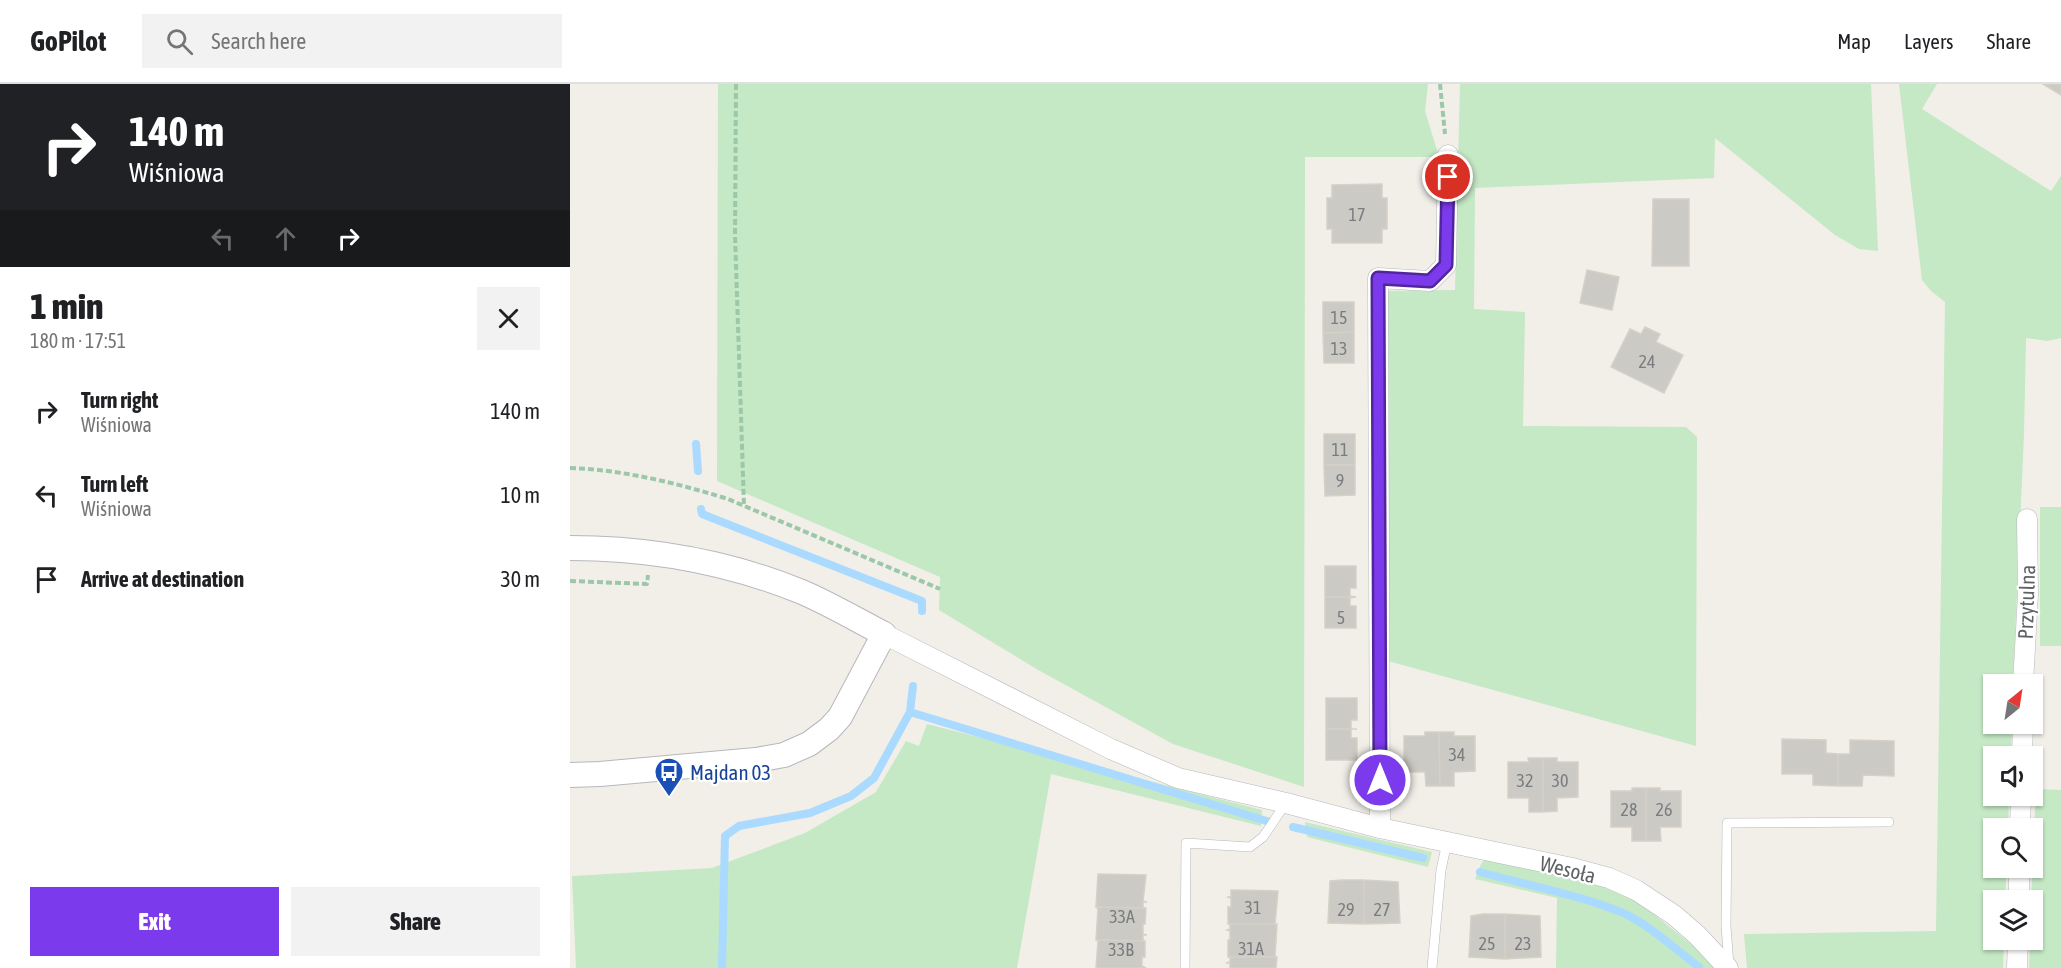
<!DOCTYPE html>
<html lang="en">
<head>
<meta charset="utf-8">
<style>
	body { margin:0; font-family:"Asap Condensed",sans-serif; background:#f2f2f2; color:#202124; height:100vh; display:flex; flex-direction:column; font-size:22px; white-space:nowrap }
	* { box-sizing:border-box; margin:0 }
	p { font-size:20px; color:#757577 }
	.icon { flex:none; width:33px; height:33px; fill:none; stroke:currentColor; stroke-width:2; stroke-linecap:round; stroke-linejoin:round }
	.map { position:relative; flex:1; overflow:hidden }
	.sheet { display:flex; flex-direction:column; background:#fff; width:570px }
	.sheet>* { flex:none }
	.hud { background:#202124; color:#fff; overflow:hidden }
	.needle { width:39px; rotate:30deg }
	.fabs { position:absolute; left:1413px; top:590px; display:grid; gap:12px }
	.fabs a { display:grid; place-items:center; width:60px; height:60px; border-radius:0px; background:#fff; box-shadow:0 2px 4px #0004; font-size:30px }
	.pin { position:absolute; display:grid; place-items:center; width:51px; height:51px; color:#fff; margin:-26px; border:3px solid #fff; border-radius:50%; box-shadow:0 2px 6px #0007 }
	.me { position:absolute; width:66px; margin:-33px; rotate:0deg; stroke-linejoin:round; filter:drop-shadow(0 0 4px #0008) }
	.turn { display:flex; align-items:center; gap:21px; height:126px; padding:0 30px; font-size:27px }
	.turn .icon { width:78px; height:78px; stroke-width:2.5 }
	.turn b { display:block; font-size:42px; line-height:51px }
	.lanes { display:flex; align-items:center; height:57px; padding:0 30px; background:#0003; justify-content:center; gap:30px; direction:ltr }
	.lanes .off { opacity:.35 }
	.round { display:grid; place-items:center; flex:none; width:63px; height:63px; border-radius:0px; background:#f2f2f2 }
	.overview { display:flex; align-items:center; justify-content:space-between; height:102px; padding:0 30px }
	h1 { font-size:36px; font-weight:800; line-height:45px }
	.cta { display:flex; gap:12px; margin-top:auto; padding:12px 30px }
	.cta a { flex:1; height:69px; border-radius:0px; background:#7c3aed; color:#fff; font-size:24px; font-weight:800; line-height:69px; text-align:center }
	.cta a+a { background:#f2f2f2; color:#202124 }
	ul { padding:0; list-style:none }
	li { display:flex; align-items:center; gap:18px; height:84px; padding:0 30px }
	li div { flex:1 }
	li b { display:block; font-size:22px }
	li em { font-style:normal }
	header { display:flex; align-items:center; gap:36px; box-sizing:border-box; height:84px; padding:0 30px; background:#fff; border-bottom:2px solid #e0e0e0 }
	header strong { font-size:28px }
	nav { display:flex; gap:33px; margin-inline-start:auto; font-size:21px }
	.search { width:420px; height:54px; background:#f2f2f2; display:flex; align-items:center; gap:15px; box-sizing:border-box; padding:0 21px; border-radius:0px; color:#757577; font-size:22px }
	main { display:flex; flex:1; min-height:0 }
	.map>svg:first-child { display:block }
	.green { fill:#c5e8c5 }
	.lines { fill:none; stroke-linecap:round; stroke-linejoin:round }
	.stream { stroke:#aadaff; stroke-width:8 }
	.building { fill:#cccac5; stroke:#d6d1c6; stroke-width:1.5 }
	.service-casing { stroke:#b5b8bc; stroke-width:10 }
	.minor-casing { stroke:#b5b8bc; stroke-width:21 }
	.tertiary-casing { stroke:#b5b8bc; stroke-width:26 }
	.path { stroke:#9cc7a9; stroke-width:4; stroke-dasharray:6 3; stroke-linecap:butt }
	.service { stroke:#fff; stroke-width:9 }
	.minor { stroke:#fff; stroke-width:20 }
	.tertiary { stroke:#fff; stroke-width:24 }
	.route-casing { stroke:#51269a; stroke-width:15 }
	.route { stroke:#7c3aed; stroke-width:10 }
	.labels { text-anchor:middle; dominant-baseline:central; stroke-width:4.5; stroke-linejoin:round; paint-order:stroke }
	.number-label { font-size:18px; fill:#7a7d7f }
	.street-label { font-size:21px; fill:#5f6368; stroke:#fff }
	.transit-label { font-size:21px; fill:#164399; stroke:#fff; text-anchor:start }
</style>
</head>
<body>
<header>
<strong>GoPilot</strong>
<div class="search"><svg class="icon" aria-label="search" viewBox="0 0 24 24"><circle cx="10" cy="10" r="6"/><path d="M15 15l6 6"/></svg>Search here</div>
<nav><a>Map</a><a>Layers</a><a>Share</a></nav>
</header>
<main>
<section class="sheet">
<div class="hud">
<div class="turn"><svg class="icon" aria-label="right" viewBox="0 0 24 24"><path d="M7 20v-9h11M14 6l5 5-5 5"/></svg><div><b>140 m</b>Wiśniowa</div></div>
<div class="lanes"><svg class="icon off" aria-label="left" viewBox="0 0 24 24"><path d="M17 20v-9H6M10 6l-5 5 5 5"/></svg><svg class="icon off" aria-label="ahead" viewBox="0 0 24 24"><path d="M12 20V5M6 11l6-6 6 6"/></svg><svg class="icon" aria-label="right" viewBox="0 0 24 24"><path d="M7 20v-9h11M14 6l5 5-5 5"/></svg></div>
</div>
<div class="overview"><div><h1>1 min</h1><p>180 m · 17:51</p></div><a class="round"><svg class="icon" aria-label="close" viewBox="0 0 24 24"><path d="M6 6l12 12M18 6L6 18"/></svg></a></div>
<ul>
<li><svg class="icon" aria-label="right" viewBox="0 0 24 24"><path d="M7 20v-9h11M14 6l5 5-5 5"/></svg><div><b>Turn right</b><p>Wiśniowa</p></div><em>140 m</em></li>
<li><svg class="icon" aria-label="left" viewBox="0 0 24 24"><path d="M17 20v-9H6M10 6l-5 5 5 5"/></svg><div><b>Turn left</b><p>Wiśniowa</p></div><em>10 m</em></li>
<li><svg class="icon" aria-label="arrive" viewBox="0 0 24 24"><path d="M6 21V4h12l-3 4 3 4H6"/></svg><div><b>Arrive at destination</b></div><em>30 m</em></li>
</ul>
<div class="cta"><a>Exit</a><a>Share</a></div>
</section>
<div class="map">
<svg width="1491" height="884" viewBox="0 0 1491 884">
	<rect width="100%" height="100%" fill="#f1efe8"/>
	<path class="green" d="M148,0H858L855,27L869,73H735L734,703L603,660L470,587L369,526L370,493L147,397Z
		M890,0H1301L1308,167L1289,165L1265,151L1145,54L1144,94L905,104L904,225L955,228L953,342L1116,343L1127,353L1126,662L818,577L817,207L885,206Z
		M1329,0H1367L1352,25L1481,107L1491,92V254L1477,257L1456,254L1454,350L1443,600H1424V639H1442L1441,672H1424V711H1439L1438,744H1424V783H1437L1435,816H1424V855H1434L1433,884H1177L1174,850L1366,847L1375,218L1361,207L1352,196Z
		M1470,423H1491V562H1470Z
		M357,640L692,726L691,742L481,690L447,884H6L2,792L142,784L235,749L306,708L336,657L349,662Z
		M1466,705L1491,706V884H1459L1460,855H1462L1461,816Z
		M735,738L862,768L858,783L737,753Z
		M916,774L939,777L1047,807L1070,819L1127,865L1144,884H986L987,814L905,795L911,780Z"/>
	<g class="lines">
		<path class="stream" d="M126,360L128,387
			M131,425L132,430L352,517V527
			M343,602L340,628L703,739
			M723,743L853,774
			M910,788C956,801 1010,811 1053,829C1080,841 1105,865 1129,883
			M152,884L155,752L169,742L240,729L281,712L304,694L340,628"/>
	</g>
	<path class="building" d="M1473,0H1491V11Z
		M812,100V114H817V145H812V159H762V145H757V114H762V101Z
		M1083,115H1119V182H1082Z
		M1017,186L1049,193L1042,226L1010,219Z
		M753,218H784V248L753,249Z
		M1075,243L1090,250L1086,258L1113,271L1094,309L1041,283L1060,245L1071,250Z
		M784,248V279H754L753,249Z
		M754,350H785V381H754Z
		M754,381H785V411L755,412Z
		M755,482H786V504H780V512L786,513H755Z
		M755,513H786L780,514V522H786V544H755Z
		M756,614H787V636H781V645H787H756Z
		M756,645H787H781V654H787V676H756Z
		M855,648H869L870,702H856L855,688H834V652H855Z
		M869,648H884V652H905V687L884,688V702H870Z
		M1212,655L1256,656V669L1268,670V702L1243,701V690H1212Z
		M1280,656L1324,657V692L1293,691L1292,702H1268V670H1280Z
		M958,674H973V728H959V714H938V678H959Z
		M973,674H987V678H1008V713L987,714V727L973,728Z
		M1062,704H1076V757H1062V743H1041V707H1062Z
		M1076,704H1090V707H1111V743H1090L1091,757H1076Z
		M528,790L576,791L573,817L577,818H573V824L526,823Z
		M772,796H794V840L758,839L760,797Z
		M794,796L828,798L830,839L794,840Z
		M661,806L708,807L705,840H658V823H661V814L657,813H661Z
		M526,823L576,824L575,840H573V850L577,851H573V857L526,856L528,825Z
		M913,830H935V875L899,873L901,832Z
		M935,830L970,832L971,873L935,875Z
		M660,840H707L705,873H658V856H660V847L657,846L660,845Z
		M526,856L575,857V873H572V882L576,884H526L528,857Z
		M660,873H707L706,884H660V879H656L660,878Z"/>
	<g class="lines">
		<g class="service-casing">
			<path id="service" d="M1159,881L1156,842L1157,739L1319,738
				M615,884L616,759L680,763L693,753L716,719
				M862,884L871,786L877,758"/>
		</g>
		<g class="minor-casing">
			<path id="minor" d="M314,550L541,665L608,694L716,719L810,744L1002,784L1039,794L1066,806L1104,831L1127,851L1158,884
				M1453,600L1458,510L1457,435
				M1452,672L1453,639
				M810,744L808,194L860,197L876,181L878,71
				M1450,744L1451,711
				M1449,816V783
				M1447,884L1448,855"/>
		</g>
		<g class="tertiary-casing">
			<path id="tertiary" d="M0,464C80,464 158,478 232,508C260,520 287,536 314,550L270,633L259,645L239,660L214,671L186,676L30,690L0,691"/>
		</g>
		<path class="path" d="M166,0L165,151L174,422
			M870,0L875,50
			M0,384C55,386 106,399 158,415L370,505
			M0,497L77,500L78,491"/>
		<use href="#service" class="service"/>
		<use href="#minor" class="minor"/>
		<use href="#tertiary" class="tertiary"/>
	</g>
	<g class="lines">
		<g class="route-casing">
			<path id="route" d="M810,696L808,194L860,197L876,181L878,93"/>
		</g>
		<use href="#route" class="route"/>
	</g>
	<defs>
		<g id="bus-pin" transform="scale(1.5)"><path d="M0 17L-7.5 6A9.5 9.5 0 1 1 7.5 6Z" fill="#1a4fb4" stroke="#fff"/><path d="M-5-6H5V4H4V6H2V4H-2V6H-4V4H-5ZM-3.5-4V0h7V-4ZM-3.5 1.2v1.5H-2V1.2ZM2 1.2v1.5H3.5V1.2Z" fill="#fff"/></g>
	</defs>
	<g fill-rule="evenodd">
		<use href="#bus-pin" x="99" y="688"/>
	</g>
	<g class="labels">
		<g class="number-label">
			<text x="787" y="130">17</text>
			<text x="769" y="233">15</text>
			<text x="769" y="264">13</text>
			<text x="1077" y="277">24</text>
			<text x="770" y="365">11</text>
			<text x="770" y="396">9</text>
			<text x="771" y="533">5</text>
			<text x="887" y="670">34</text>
			<text x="955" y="696">32</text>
			<text x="990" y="696">30</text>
			<text x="1059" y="725">28</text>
			<text x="1094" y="725">26</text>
			<text x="683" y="823">31</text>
			<text x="776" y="825">29</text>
			<text x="812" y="825">27</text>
			<text x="552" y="832">33A</text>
			<text x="917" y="859">25</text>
			<text x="953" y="859">23</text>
			<text x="681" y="864">31A</text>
			<text x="551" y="865">33B</text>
		</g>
		<g class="street-label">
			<text transform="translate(1456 518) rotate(-88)">Przytulna</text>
			<text transform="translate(998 785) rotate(14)">Wesoła</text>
		</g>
		<g class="transit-label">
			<text x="120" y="688">Majdan 03</text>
		</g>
	</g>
</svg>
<div class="fabs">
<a><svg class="needle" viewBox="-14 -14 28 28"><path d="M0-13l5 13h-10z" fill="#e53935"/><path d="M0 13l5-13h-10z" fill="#757577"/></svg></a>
<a><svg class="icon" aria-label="sound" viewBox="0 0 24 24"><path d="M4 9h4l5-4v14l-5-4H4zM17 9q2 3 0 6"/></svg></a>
<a><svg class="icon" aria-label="search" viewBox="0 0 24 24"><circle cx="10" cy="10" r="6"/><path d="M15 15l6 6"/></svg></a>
<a><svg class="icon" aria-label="layers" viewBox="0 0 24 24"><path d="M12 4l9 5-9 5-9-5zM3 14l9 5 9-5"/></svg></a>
</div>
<div class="pin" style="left:878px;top:93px;background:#d93025"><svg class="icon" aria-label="arrive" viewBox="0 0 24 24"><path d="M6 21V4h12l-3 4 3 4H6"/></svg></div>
<svg class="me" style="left:810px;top:696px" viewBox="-20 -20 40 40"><circle r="17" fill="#7c3aed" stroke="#fff" stroke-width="3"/><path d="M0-11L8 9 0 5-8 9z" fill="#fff"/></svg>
</div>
</main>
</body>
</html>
